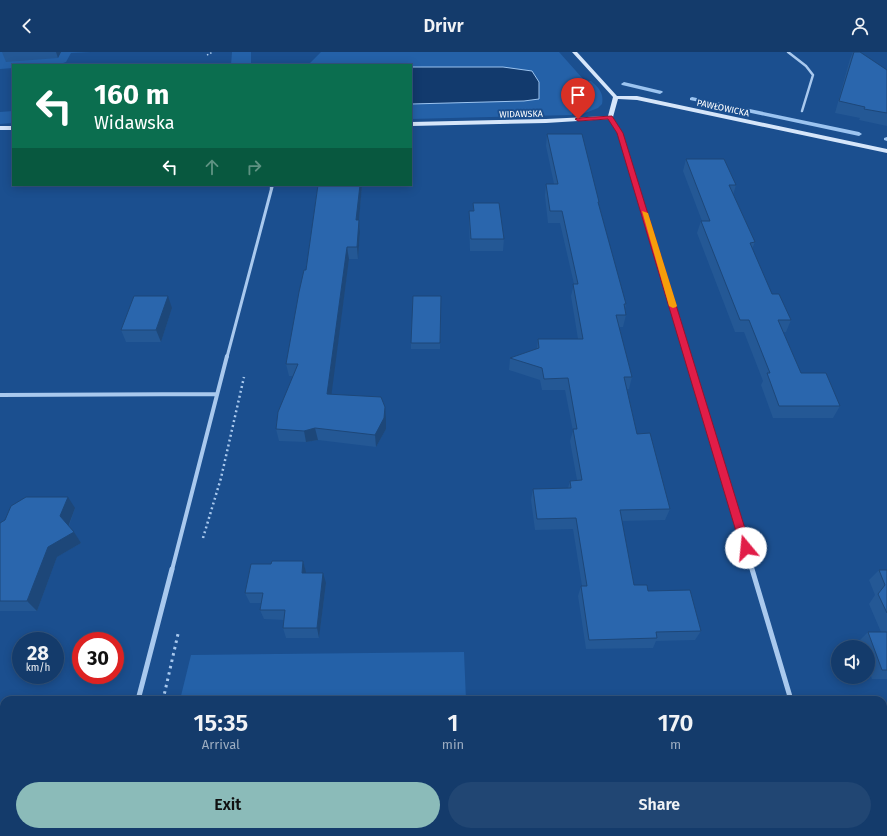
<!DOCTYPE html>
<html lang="en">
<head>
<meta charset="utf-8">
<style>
	body { margin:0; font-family:"Fira Sans",sans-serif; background:#214673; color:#f1f3f6; height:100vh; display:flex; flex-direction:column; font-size:15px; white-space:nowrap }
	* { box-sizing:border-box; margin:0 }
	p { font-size:13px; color:#9dadc1 }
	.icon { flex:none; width:22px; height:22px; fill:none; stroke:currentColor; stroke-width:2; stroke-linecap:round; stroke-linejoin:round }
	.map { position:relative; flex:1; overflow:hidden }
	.panel { position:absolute; left:0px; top:644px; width:887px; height:140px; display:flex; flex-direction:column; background:#143b6b; border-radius:12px 12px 0 0; box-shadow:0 2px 10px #0003,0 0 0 1px #33557e }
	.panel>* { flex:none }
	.guide { position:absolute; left:12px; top:12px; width:400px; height:122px; border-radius:0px; box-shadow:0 2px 10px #0003,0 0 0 1px #33557e; background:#0b6e4f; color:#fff; overflow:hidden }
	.buttons { position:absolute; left:831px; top:588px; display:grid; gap:8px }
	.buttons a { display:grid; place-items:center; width:44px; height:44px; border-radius:50%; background:#143b6b; box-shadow:0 2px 10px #0003,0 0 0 1px #33557e; font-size:20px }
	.speed { position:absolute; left:12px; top:580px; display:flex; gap:8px; font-size:20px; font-weight:700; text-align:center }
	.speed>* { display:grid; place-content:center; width:52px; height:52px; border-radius:50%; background:#143b6b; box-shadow:0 2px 10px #0003,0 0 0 1px #33557e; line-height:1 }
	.speed small { font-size:10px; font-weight:400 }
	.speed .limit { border:6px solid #d22; background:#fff; color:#111 }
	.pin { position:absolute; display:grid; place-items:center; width:34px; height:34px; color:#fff; margin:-41px -17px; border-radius:50% 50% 50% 0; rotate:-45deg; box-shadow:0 0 4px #0007 }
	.pin .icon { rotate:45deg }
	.me { position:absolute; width:44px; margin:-22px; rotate:343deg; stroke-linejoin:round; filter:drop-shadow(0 0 3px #0008) }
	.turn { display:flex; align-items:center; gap:14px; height:84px; padding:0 16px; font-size:18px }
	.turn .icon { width:52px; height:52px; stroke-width:2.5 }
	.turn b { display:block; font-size:28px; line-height:34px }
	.lanes { display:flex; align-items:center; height:38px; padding:0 16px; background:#0003; justify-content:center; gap:20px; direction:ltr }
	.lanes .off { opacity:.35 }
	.eta { display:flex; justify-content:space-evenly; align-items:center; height:68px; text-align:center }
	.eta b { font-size:24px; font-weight:600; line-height:28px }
	.button { display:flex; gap:8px; margin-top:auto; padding:8px 16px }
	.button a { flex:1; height:46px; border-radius:24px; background:#8bbbb9; color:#111; font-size:16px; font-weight:600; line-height:46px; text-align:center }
	.button a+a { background:#214673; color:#f1f3f6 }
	header { display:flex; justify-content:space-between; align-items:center; height:52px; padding:0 16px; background:#143b6b; font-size:18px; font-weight:600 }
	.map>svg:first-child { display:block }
	.green { fill:#2461a8 }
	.water { fill:#123a6d; stroke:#9cc4f0 }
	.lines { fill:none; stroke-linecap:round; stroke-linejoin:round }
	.stream { fill:#9cc4f0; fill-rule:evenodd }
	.path-far2 { stroke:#a9c9ee; stroke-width:1.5; stroke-dasharray:1.5 2; stroke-linecap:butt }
	.path-far1 { stroke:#a9c9ee; stroke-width:2.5; stroke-dasharray:2 3; stroke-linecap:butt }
	.path { stroke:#a9c9ee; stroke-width:3; stroke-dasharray:2.5 4; stroke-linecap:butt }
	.street-far3 { stroke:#a9c9ee; stroke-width:2.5 }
	.street-far2 { stroke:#a9c9ee; stroke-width:3 }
	.street-far1 { stroke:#a9c9ee; stroke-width:4 }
	.street { stroke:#a9c9ee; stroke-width:5 }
	.secondary { fill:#d6e6fa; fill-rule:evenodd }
	.wall { fill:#245895 }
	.shaded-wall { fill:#1d4779 }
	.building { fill:#2a66ad; stroke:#1d4779 }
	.route { fill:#e11d48; stroke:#92132f }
	.slow { fill:#f59e0b }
	.labels { text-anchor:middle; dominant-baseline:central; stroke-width:4; stroke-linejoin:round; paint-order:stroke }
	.far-street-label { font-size:9px; fill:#fff; stroke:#1b4f8f }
</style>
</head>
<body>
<header><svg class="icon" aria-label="back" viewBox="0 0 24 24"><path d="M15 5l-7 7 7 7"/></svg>Drivr<svg class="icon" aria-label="person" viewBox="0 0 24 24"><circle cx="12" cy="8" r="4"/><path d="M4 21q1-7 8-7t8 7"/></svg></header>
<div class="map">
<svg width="887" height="784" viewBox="0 0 887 784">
	<rect width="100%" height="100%" fill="#1b4f8f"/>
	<path class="green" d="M0,0H91L71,1L66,10L57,13H13V16L0,17Z
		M232,0H251V13H231Z
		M321,0H559L584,28L572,63L411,67V13H308Z
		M589,29H591C599,36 604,41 602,52L598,56L580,63Z
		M13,59V71L0,72V60Z
		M464,600L466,648H180L191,603Z"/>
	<path class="water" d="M411,15H503L532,19L539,30V47L524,49L411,52Z"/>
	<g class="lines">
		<path class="stream" d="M624,30L662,39L663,40L660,42L622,33L621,32Z
			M692,45L859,80L862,82L859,84L690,48V46Z
			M887,85V89L884,88V86Z"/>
		<path class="path-far2" d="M207,3L213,0"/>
		<path class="path-far1" d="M203,486L221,426L244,325"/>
		<path class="path" d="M163,648L178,582
			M131,784L132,780"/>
		<path class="street-far3" d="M788,0L806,14L813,23L802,59
			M610,65L620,81L637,136
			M271,136L272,133"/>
		<path class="street-far2" d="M637,135L688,305
			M227,305L272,135"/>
		<path class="street-far1" d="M688,304L752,518
			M0,343L217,342
			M172,518L227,304"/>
		<path class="street" d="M752,517L791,648
			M138,648L172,517
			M831,780L832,784
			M105,784L106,780"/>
		<path class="secondary" d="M572,0H577L617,44H637L887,97V101L637,48L618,47L613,65L610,67L546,71L411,74V70L546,67L608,64L613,45Z
			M0,74H13V78H0Z"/>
	</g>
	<path class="wall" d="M2,0H61L58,6L6,10Z
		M853,0H860L887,18V74L859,68L860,66L835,61L850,7Z
		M547,82L599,150L598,153L626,252L625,257L626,263L623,275H619L632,325L629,337H627L637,382L670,457L665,468L622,469L634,533L648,539L701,579L695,588L656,589L653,596L586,597L578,544L581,534H582L573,477L535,478L531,448L533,437L568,436L570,429L577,428L570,389L573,379L565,338H542L540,328L509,318L510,306L537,297L538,287H578L571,244L574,232L560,171H548L545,144L546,132H554L546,94Z
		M686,107L736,133L733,143L755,190L752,197L772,242L791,268L786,280H783L801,321L840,354L833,366H773L761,333L763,329L744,280H735L697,181L701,169H702L683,119Z
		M318,133H362L359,168L360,180L358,207H349L331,343L386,367V377L376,395L318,388L306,390L279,389L276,377L293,324H289L286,312L306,218Z
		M473,151L504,187L503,199H470L469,171V159H473Z
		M441,244L440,297H411V291Z
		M172,256L161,290H126L121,278Z
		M75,456L69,474L81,491L57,505L37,559H0V471Z
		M303,509L306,521L326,531L319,586H286L283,576L284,568L264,567L260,558L261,551H250L245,541Z
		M879,518H887V627H872L868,616V595H860L858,590L868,580H881L869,552L875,543L869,528Z"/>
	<path class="shaded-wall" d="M56,0H61L58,6Z
		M360,133H362L358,180L356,168Z
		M359,168L360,180L358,207L357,195Z
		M347,195L349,207L330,354L327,342Z
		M168,244L172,256L161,290L156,278Z
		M385,355L386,367V377L376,395L375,383Z
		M315,376L318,388L306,390L304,379Z
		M68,445L75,456L68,475L60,464Z
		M74,480L81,491L57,505L37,559L27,549L48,495Z
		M303,509L306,520L305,531L302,521Z
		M323,521L326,531L319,586L317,576Z"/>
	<path class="building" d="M854,0H860L887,18V61L864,57L865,55L839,49Z
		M547,82H582L599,150H598L626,252H624L626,263H616L632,325H624L637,382L650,381L670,457L620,458L634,533H647L648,539L690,538L701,579L656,580L657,586L589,588L581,534H587L576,466L537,467L533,437L571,436L570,429L582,428L573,377H577L568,326L544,327L542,316L510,306L539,296L538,287H583L573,232H578L562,159H550L546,132H558Z
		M686,107H724L736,133H729L755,190L750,191L772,242H779L791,268H778L801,321H826L840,354H779L767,321H770L749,268H740L710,192L701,169H710Z
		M318,133H360L356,168H359L357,195H347L327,342L381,345L385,355L384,366L375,383L315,376L304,379L276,377L278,360L298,312H286L299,240L304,218H306Z
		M473,151H499L504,187H471L469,159H474Z
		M134,244H168L156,278H121Z
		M413,244H441L440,291H411Z
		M26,445H68L60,464L74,480L48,495L27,549H0V471L5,468L11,454Z
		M272,509H303L302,521H323L317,576H283L285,558H260L263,541H245L251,512H271Z
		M879,518H887V561L878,542L885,533Z
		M868,580H887V618H882Z
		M673,645L674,648H614V647Z"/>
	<path class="route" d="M612,64L623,81L751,496L746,500L741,496L617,81L608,67L578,69L575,67L578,66Z"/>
	<path class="slow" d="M642,159L648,161L677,254L676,255L673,256L669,254Z"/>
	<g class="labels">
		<g class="far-street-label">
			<text transform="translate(723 56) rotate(12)">PAWŁOWICKA</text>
			<text transform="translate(521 62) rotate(-1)">WIDAWSKA</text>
		</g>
	</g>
</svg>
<div class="buttons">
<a><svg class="icon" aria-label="sound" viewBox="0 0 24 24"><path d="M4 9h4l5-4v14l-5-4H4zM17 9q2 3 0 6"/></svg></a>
</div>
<div class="speed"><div>28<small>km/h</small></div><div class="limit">30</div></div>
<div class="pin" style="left:578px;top:67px;background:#d93025"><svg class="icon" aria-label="arrive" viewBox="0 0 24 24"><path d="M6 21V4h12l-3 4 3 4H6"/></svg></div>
<svg class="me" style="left:746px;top:496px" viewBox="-20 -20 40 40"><circle r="19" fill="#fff"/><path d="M0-13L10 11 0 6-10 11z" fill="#e11d48"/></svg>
<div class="guide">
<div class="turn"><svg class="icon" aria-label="left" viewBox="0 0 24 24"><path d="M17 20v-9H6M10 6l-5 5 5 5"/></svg><div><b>160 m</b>Widawska</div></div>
<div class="lanes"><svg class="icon" aria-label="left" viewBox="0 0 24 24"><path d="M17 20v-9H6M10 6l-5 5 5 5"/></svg><svg class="icon off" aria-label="ahead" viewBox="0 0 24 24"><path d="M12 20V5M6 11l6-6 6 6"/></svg><svg class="icon off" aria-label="right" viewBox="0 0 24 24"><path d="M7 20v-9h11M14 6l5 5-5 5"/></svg></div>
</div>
<section class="panel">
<div class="eta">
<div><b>15:35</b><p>Arrival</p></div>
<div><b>1</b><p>min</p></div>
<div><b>170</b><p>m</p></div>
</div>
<div class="button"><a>Exit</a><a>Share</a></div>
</section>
</div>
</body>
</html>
